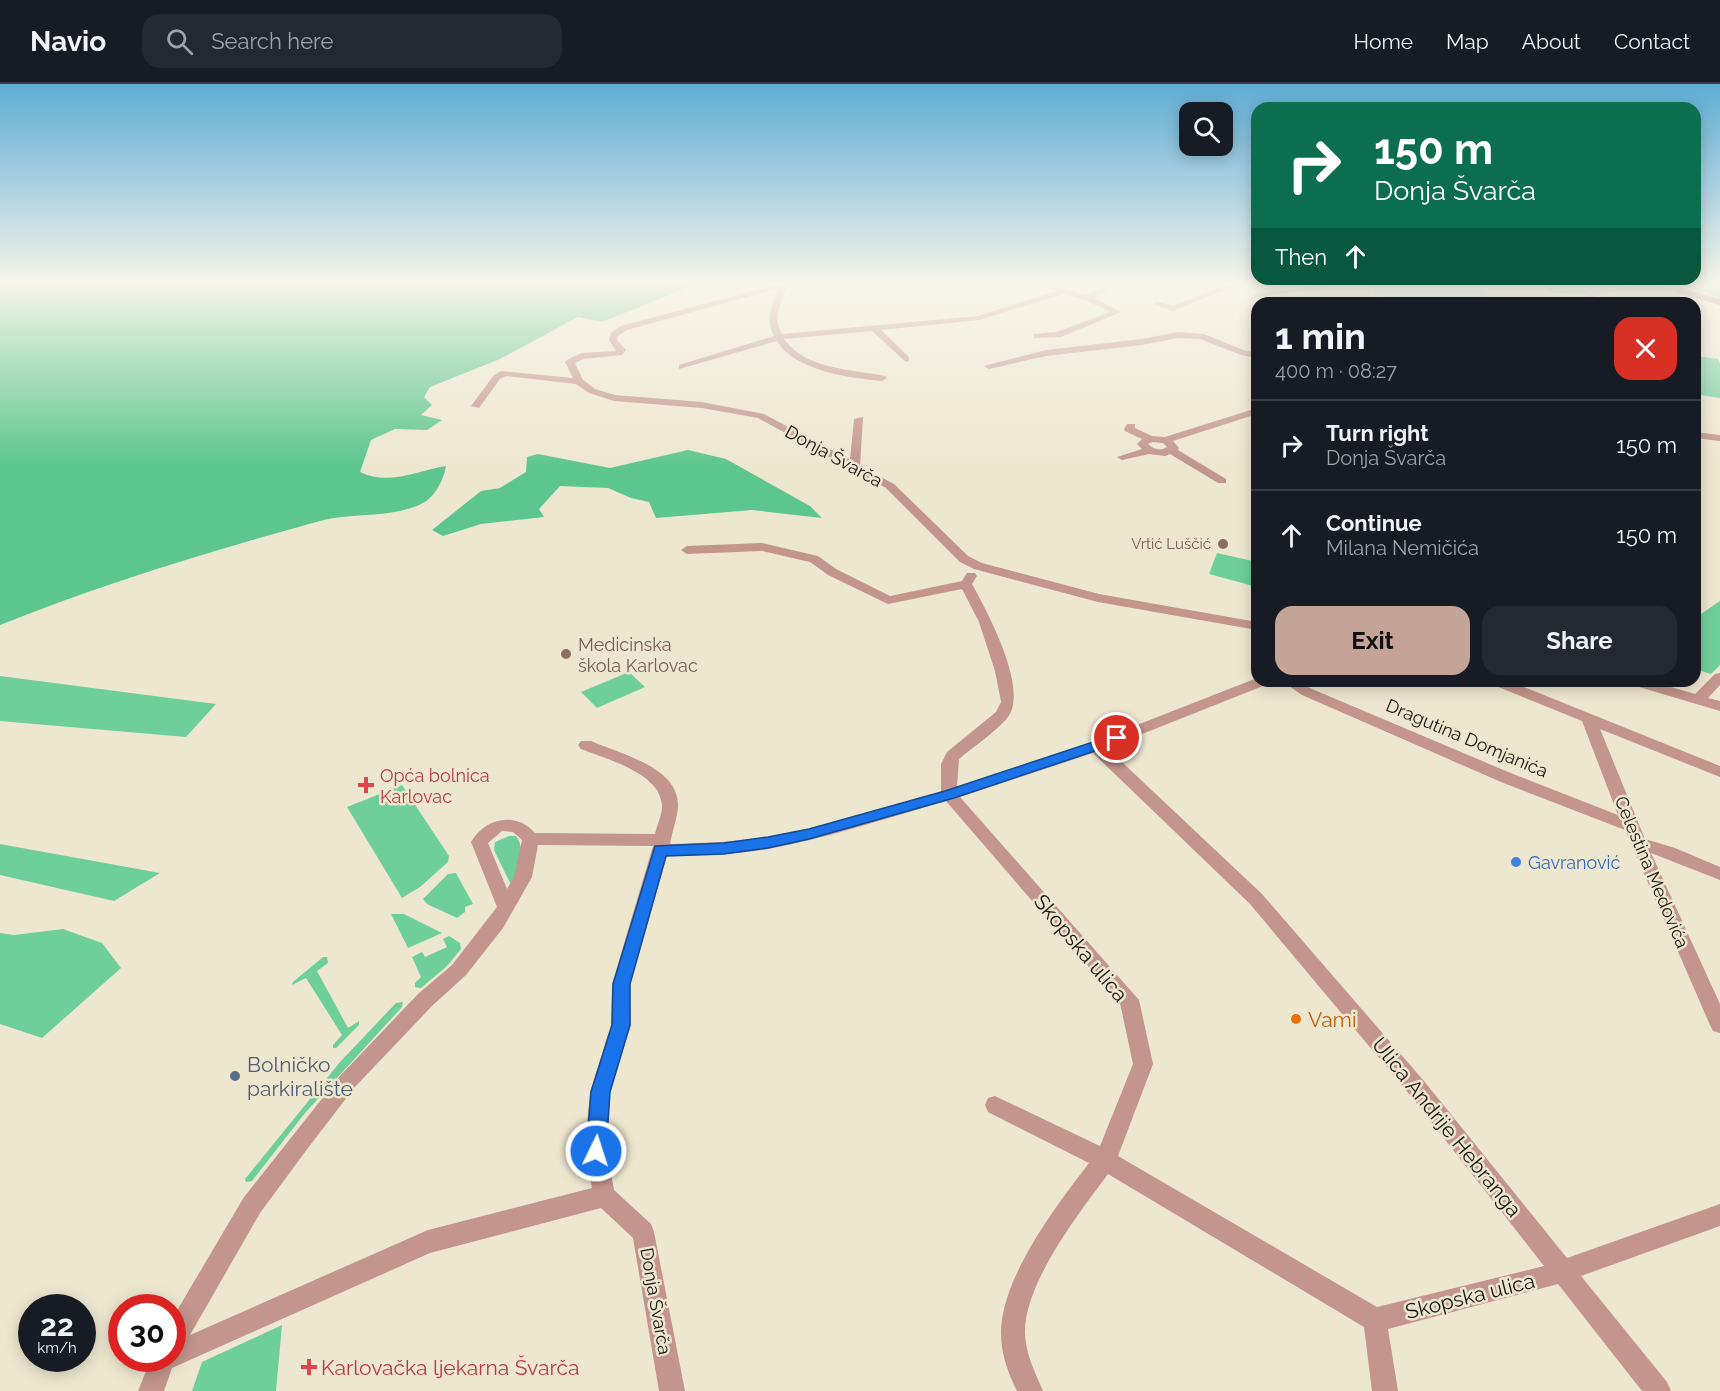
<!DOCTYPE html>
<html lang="en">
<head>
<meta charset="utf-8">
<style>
	body { margin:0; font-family:Raleway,sans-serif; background:#242831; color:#f1f3f6; height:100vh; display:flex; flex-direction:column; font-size:22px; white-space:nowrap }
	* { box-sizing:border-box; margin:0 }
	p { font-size:20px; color:#9ea1a6 }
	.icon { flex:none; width:33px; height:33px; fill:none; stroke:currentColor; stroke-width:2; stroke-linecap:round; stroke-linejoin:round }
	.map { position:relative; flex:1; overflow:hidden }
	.drawer { position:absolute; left:1251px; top:213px; width:450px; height:390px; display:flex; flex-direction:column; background:#171b24; border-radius:18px; box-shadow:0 3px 15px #0003 }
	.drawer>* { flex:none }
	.top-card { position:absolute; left:1251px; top:18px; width:450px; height:183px; border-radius:18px; box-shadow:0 3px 15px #0003; background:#0b6e4f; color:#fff; overflow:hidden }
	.tools { position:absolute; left:1179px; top:18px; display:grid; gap:12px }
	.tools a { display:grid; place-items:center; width:54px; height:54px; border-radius:12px; background:#171b24; box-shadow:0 3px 15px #0003; font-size:30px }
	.speed { position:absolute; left:18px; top:1210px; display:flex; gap:12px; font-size:30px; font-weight:700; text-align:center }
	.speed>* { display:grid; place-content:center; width:78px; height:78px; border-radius:50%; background:#171b24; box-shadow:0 3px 15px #0003; line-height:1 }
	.speed small { font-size:15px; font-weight:400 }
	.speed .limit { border:9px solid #d22; background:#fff; color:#111 }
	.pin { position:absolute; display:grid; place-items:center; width:51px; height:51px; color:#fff; margin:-26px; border:3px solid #fff; border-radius:50%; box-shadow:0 2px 6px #0007 }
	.me { position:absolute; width:66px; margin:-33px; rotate:4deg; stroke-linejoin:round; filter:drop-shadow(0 0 4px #0008) }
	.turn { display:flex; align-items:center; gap:21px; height:126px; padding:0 24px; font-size:27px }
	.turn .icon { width:78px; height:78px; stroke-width:2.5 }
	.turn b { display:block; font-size:42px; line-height:51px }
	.then { display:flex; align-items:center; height:57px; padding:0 24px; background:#0003; gap:12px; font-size:22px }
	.round { display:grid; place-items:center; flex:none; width:63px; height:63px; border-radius:18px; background:#242831 }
	.headline { display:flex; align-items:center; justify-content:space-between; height:102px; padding:0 24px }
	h1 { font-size:36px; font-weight:700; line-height:45px }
	.cta { display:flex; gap:12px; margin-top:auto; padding:12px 24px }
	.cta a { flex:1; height:69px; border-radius:18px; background:#c3a496; color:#111; font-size:24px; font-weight:700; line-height:69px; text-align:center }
	.cta a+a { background:#242831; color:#f1f3f6 }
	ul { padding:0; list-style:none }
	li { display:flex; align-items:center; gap:18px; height:90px; padding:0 24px; border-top:2px solid #363941 }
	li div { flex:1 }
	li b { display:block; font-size:22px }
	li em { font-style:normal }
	header { display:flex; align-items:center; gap:36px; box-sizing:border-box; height:84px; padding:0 30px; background:#171b24; border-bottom:2px solid #363941 }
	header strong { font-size:28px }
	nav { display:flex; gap:33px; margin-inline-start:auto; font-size:21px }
	.search { width:420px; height:54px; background:#242831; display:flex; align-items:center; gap:15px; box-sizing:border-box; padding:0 21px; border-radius:18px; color:#9ea1a6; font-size:22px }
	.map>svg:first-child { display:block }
	.green { fill:#6fcf9b }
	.forest { fill:#5dc68e }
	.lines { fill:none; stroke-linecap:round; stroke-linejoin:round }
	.minor { fill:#c3958c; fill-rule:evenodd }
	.primary { fill:#9d4e40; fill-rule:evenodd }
	.route { fill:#1a73e8; stroke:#114b97; stroke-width:1.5 }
	.education-dot { fill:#8d6e63; stroke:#eee7d0; stroke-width:2 }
	.health-dot { fill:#e0444e; stroke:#eee7d0; stroke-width:2 }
	.shop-dot { fill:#3f7fe0; stroke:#eee7d0; stroke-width:2 }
	.food-dot { fill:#e8710a; stroke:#eee7d0; stroke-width:2 }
	.service-dot { fill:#5c6f8a; stroke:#eee7d0; stroke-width:2 }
	.labels { text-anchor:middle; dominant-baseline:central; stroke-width:5; stroke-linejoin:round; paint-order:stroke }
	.far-education-label { font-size:15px; fill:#785e54; stroke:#eee7d0; text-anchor:end }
	.street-label { font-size:18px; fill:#18160e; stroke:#eee7d0 }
	.education-label { font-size:18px; fill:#785e54; stroke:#eee7d0; text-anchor:start }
	.health-label { font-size:18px; fill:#be3a42; stroke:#eee7d0; text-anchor:start }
	.shop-label { font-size:18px; fill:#366cbe; stroke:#eee7d0; text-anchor:start }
	.near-street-label { font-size:21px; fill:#18160e; stroke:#eee7d0 }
	.near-food-label { font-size:21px; fill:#c56008; stroke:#eee7d0; text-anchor:start }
	.near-service-label { font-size:21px; fill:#4e5e75; stroke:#eee7d0; text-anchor:start }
	.near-health-label { font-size:21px; fill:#be3a42; stroke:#eee7d0; text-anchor:start }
</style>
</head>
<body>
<header>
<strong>Navio</strong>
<div class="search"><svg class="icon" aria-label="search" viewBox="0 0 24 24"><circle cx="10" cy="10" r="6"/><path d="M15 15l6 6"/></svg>Search here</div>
<nav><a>Home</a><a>Map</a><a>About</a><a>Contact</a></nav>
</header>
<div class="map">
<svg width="1720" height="1307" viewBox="0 0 1720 1307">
	<rect width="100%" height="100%" fill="#eee7d0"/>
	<path class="green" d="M1674,199H1720V214Z
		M1695,272L1718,275L1720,279V314L1695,310Z
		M1217,469L1257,478V503L1209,490Z
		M1720,517V581L1711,590L1695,585V534Z
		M629,588L645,603L597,624L581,608Z
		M0,592L216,620L186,653L0,637Z
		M402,701L449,772L448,778L420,803L402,814L347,723Z
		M509,752H516C527,765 517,788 511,801L494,766L495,758Z
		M0,760L160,789L114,817L0,791Z
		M456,789L473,820L465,823V828L457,834L427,820L423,815L448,790Z
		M391,830H404L442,849L408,864Z
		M63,845L102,859L121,884L42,954L0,940V849L14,851Z
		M449,852L460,859L461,865L447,882L421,904L415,903V899L421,893L412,873L422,868L425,873L447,863L443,855Z
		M323,873H327L328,879L317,887L348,944L359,937V941L336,964H333V961L342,951L306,894L292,901L293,898Z
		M403,918L402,923L305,1029L252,1097L246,1098L245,1095L340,978L396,919Z
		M282,1241L276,1307H192L202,1278Z"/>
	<path class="forest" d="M0,199H699L602,238L578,233L500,275L430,303L424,313L432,321L421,331L442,336L427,346L395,345L371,356L360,388C389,402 416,387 446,382C444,395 435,413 423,419C392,435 352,428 320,437C211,467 105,499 0,541Z
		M1357,199H1522L1510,202L1480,200L1493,216C1454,213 1409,226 1372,209L1375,207L1374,205Z
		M1542,199H1638L1588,210L1552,209Z
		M688,366L726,375L810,422L822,434L752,426L656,434L649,418L631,414L608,404L560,402L539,425L544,433L481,440L443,452L432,446L481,407L500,404L526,388L527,373L538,370L610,384Z"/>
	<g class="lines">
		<path class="minor" d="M782,199H794L788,202C781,218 772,234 782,250L978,232L1056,207L1031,199H1042L1087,211L1107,199H1116L1094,214L1121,228L1061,253L1034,254V250L1057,248L1110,228L1085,216L1064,210L979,236L881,246L909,273V277L906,278L872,247L784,255C806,286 852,285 885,292L887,294L882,297C851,294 794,287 777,257L679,285V281L774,252C765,235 772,220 779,204L627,246L618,252L617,256L626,266L622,271L583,275L575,279L583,296L595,305L615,311L702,318L764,330L850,376L854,335L863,333L860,382L894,400L968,472L982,479L1099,510L1257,538V546L1098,518L974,485L960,478L886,404L758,334L702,324L614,317L589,309L576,300L506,292L500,295L479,324L471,322L494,291L501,287L573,294L565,278L567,276L581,269L616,267L609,256L611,249L621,242Z
			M955,199H965L948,206L944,204Z
			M1230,199L1237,201L1173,227L1153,220L1157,218L1173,222Z
			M1324,200H1327V204L1256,213L1252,211Z
			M1651,200L1682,206L1678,208C1654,203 1631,204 1607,209C1592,213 1580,219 1565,219L1609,204Z
			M1178,248L1204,250L1246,267L1257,268V274L1241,271L1200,255L1178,254L1142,261L1046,272L989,285L984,282L1046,266L1142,255Z
			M1257,324V330L1173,357L1179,364L1178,366L1226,395V399H1218L1170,370L1165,372L1149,370L1122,376L1117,373L1142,365L1137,360L1142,355L1125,347L1124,345L1127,340H1135V344L1152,352L1165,353ZM1152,358L1163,359L1167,363C1161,367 1154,366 1148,360Z
			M1695,348L1720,351V357L1695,354Z
			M762,459L818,472L836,485L890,512L962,497L967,489H975L977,492L972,500C987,527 1029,605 1008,633C997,647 973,663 959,675L957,703L1091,659L1257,594V597H1270L1268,600L1107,664L1262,810L1424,997L1567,1174L1720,1120V1142L1581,1192L1667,1298L1671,1307H1642L1558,1200L1388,1245L1398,1307H1372L1364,1243L1108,1090C1079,1129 1023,1201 1025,1250C1026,1271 1035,1288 1043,1307H1017C1008,1289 1001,1270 1001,1249C1001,1194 1056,1122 1089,1079L988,1028L985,1021L988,1014L995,1012L1100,1062L1133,980L1120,919L946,717C887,734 828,754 768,765C734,771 700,771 667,772L630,900L631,941L610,1008L607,1067L614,1106L651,1140L654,1148L685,1307H659L633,1154L601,1124L430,1169L172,1284L164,1307H138L151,1275H172V1235L244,1113L340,992L418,910L452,881L497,823L471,758C485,734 516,727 535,749L655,750C657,741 662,731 662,722C661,689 606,675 581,665L578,661L581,657H591C620,670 680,683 678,723C677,735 672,748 670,760C702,759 735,758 767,753C826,744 884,723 941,708V680L947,668L996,628L1001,618L995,587L979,538L962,505L888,520L828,491L810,478L762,467L687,470L681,466L687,462ZM1093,669L1250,820L1410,1011L1544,1182L1377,1223L1118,1072L1153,980L1139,916L960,713ZM502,747L513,748L522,756L514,793L507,805L488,759ZM538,761L653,762L612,900L611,941L590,1008L585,1067L592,1104L428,1146L190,1251L260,1129L308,1064L354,1004L432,922L466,891L503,844L532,793Z
			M1720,589V601L1708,614L1720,617V627L1629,600L1627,597H1650L1695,610L1715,590Z
			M1282,597H1299L1312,605L1513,690L1618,731L1582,637L1491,600L1489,597H1509L1720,682V693L1600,645L1645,755L1675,764L1720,783V796L1651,769L1720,920V949L1713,947L1710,941L1625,746L1501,698L1302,611Z"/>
		<path class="primary" d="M1678,203L1720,215V221L1675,208V204Z"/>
	</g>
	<linearGradient id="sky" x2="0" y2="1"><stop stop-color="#5eacd4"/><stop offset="0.52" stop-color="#f7f4ea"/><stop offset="1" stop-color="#f7f4ea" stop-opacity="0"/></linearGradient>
	<rect width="1720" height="382" fill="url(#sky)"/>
	<path class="route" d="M1117,650L1124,654L1122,658L954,714L809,755L768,764L724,770L666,772L630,900V941L610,1008L606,1067L603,1073L596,1076L589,1073L586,1067L591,1008L612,941L613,900L655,762L724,759L768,753L809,745L945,707Z"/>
	<g class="education-dot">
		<circle cx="1223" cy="460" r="6"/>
		<circle cx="566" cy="570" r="6"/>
	</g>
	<g class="health-dot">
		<path d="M363 692h6v6h6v6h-6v6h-6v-6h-6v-6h6z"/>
		<path d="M306 1274h6v6h6v6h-6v6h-6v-6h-6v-6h6z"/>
	</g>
	<circle class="shop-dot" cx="1516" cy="778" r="6"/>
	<circle class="food-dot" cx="1296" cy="935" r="6"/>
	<circle class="service-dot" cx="235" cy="992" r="6"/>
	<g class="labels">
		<g class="far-education-label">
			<text x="1211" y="460">Vrtić Luščić</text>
		</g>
		<g class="street-label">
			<text transform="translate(834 372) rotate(29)">Donja Švarča</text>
			<text transform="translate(1467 654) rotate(23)">Dragutina Domjanića</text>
			<text transform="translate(1652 788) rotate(67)">Celestina Medovića</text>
			<text transform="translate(656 1217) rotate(80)">Donja Švarča</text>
		</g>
		<g class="education-label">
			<text x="578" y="560">Medicinska<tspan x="578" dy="21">škola Karlovac</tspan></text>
		</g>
		<g class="health-label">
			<text x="380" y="691">Opća bolnica<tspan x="380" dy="21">Karlovac</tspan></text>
		</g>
		<g class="shop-label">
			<text x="1528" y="778">Gavranović</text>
		</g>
		<g class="near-street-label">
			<text transform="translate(1081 864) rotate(50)">Skopska ulica</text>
			<text transform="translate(1447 1043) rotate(51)">Ulica Andrije Hebranga</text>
			<text transform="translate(1470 1212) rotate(-14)">Skopska ulica</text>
		</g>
		<g class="near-food-label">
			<text x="1308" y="935">Vami</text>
		</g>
		<g class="near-service-label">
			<text x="247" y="980">Bolničko<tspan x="247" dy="24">parkiralište</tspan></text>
		</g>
		<g class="near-health-label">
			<text x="321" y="1283">Karlovačka ljekarna Švarča</text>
		</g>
	</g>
</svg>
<div class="tools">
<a><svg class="icon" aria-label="search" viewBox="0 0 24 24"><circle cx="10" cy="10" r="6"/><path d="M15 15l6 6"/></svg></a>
</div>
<div class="speed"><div>22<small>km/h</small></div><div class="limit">30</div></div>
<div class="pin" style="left:1117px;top:654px;background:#d93025"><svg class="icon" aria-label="arrive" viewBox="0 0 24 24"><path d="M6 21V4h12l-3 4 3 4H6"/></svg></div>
<svg class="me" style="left:596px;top:1067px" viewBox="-20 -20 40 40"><circle r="17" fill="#1a73e8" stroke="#fff" stroke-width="3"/><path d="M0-11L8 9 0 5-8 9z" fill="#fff"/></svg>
<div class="top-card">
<div class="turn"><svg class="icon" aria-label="right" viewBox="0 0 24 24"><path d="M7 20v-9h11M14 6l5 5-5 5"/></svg><div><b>150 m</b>Donja Švarča</div></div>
<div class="then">Then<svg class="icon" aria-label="ahead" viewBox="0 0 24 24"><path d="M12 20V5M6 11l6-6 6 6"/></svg></div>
</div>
<section class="drawer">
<div class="headline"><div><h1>1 min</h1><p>400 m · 08:27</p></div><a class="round" style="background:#d93025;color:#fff"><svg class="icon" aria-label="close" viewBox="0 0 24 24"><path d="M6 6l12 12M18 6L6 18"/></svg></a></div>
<ul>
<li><svg class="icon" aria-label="right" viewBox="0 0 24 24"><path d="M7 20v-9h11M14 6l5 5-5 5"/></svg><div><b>Turn right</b><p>Donja Švarča</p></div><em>150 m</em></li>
<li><svg class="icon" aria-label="ahead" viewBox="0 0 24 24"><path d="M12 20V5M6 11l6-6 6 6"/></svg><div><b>Continue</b><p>Milana Nemičića</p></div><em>150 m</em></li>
</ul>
<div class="cta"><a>Exit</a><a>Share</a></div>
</section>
</div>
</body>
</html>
